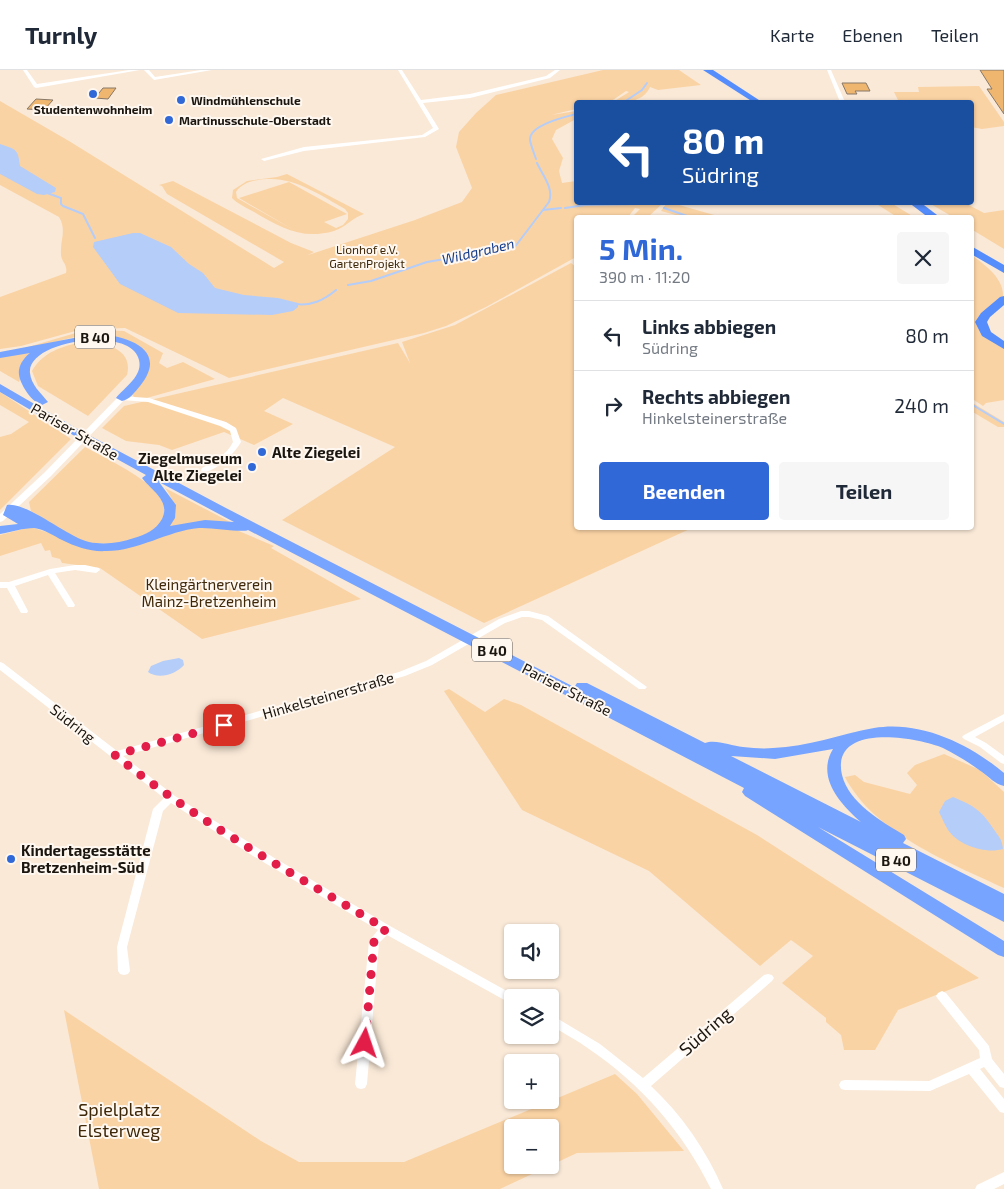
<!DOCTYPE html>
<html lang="de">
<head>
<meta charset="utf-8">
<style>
	body { margin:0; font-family:"Exo 2",sans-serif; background:#f6f6f7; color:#1f2937; height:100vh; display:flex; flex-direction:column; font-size:19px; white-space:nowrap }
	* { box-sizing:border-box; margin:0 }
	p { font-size:16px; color:#747a83 }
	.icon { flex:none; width:28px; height:28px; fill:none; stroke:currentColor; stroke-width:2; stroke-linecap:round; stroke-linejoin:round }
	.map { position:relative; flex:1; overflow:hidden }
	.drawer { position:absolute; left:574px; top:145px; width:400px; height:315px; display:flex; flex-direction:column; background:#fff; border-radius:5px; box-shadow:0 1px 4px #0004 }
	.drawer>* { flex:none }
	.banner { position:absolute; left:574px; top:30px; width:400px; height:105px; border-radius:5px; box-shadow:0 1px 4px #0004; background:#1a4fa0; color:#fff; overflow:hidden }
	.controls { position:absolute; left:504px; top:854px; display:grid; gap:10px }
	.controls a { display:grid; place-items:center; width:55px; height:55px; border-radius:5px; background:#fff; box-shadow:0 1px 4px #0004; font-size:25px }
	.pin { position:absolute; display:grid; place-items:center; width:42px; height:42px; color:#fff; margin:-21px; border-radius:10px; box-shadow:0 2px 8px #0006 }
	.me { position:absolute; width:55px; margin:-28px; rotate:5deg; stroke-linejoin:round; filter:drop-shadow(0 0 4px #0008) }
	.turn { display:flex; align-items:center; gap:18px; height:105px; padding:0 25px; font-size:22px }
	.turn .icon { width:65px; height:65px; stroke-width:2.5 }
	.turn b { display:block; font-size:35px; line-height:42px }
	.round { display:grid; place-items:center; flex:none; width:52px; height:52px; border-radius:5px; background:#f6f6f7 }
	.headline { display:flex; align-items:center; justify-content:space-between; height:85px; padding:0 25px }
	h1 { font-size:30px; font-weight:700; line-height:38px; color:#3168d7 }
	.button { display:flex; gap:10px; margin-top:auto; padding:10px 25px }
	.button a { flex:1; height:58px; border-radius:5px; background:#3168d7; color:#fff; font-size:20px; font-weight:700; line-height:58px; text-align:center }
	.button a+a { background:#f6f6f7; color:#1f2937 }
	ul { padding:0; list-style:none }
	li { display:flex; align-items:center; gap:15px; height:70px; padding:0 25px; border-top:1px solid #e0e1e3 }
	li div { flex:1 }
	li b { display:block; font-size:19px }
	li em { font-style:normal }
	header { display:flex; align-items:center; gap:30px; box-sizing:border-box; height:70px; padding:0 25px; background:#fff; border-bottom:1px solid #e0e1e3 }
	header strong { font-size:24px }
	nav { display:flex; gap:28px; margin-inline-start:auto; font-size:18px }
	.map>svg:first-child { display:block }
	.green { fill:#fad3a4; fill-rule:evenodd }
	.water { fill:#b5cdf9 }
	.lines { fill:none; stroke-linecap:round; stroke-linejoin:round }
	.stream { stroke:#b5cdf9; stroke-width:2 }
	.building { fill:#efb66f; stroke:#877868 }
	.minor { fill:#fff; fill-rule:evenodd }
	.tertiary { fill:#fff; fill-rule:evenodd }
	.trunk { fill:#77a4fe; fill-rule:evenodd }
	.motorway { fill:#558dfd; fill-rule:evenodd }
	.route { stroke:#e11d48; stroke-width:9; stroke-dasharray:0 16.2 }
	.poi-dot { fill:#3168d7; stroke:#fff8f1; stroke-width:2 }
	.labels { text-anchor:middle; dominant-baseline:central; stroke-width:4; stroke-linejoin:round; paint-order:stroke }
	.far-poi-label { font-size:12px; font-weight:bold; fill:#1b150f; stroke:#fff8f1; text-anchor:start }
	.far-park-label { font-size:12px; fill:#3f2808; stroke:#fff8f1 }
	.far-water-label { font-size:14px; font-style:italic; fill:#143c8c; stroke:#fff8f1 }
	.shield { fill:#fff8f1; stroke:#5f5953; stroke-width:1 }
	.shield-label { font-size:14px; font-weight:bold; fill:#1b150f }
	.street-label { font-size:15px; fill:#1b150f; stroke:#fff8f1 }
	.poi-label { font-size:15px; font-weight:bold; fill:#1b150f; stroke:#fff8f1; text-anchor:start }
	.park-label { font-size:15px; fill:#3f2808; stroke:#fff8f1 }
	.near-street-label { font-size:18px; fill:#1b150f; stroke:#fff8f1 }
	.near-park-label { font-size:18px; fill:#3f2808; stroke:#fff8f1 }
</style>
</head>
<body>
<header>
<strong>Turnly</strong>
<nav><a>Karte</a><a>Ebenen</a><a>Teilen</a></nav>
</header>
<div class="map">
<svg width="1004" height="1119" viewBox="0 0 1004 1119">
	<rect width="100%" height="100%" fill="#fae9d7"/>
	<path class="green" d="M603,0H679L701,15L658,20L650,17C643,32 628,32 613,32L629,22L626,21L610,32H576V39L551,45L576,41V49L556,60L552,69L563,88L559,101L562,113L576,111V132L662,134L648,147H632L640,139L635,138L628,147L576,148V187L486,237L446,256L424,263L229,308L125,258L79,260L21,276L0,279V227L66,203C68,194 61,192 61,184C60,170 67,160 59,147L0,115V31L69,71L274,198L284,192L167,124L162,116L159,115L173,111L291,173L314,182L308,185L415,150L462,132L472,118L456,77L459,62L476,43L496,25Z
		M979,16L1004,52V56L982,59L971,57V32H899L894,22H919L918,17Z
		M287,104L364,144C352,148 346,157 334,161C302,170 281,158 254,142C247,138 238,134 232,128L233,120L247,111L277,107ZM271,109C297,109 322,126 345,139L348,143V149L343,155L336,158L324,152L347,144L289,112L239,128L294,160L237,128L236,122C243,111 259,109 271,109Z
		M672,133L721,147H683L661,141L666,134Z
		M875,133H891L914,147H897Z
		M929,133H965L984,143L1004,140V179L971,159V148L953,147Z
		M971,185C983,193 1004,208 1003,226C998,235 986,242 979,249L1004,278V330L986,333L983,336L971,328Z
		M571,193L576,197V458H692L484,553L282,450L395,377L283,328L264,341L293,354L254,375L224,362L172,380L159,375L126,371L102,358L124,336L398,273L410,293L402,272L455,255Z
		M102,260L124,261L163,283L159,293L167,298L183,292L215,309L143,329L135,328L132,324L144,309L140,277C106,254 65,269 29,279L28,277L79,262Z
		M83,272C103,272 134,278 127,305L88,346L38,316L32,301C43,282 62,276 83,272Z
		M29,282L32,283L19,312L0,301V287Z
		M0,322L71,369L0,440V367L11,364L29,352L0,335Z
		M971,332L1004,352V357H998L971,341Z
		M85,377C113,392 141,405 164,428V451L146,466L113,474L89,473L71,466L31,441L29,432Z
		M165,418L234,454L167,458C180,444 175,432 165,418Z
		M194,456L234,459L274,476L271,478L361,529L202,569L100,498L62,493L60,489L52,487L50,480L45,481L41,473L0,486V465L27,458H34L52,464L79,477L96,480Z
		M449,619L485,642L504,629L521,635L757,765L979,908L898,940L875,980H844L841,965L826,952V948L782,913L813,886L791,870L760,896L649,801L522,740L444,621Z
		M944,684L980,700L1004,722V818C950,793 874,763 845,707L855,705L864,712L910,724L917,715L907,703L915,695Z
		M64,940L261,1071L299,1092H404L615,1004L637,1024L684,1081L577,1083L500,1119H99ZM512,1058H550V1095H512Z"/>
	<path class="water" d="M0,74C17,80 18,79 20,96L56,118L55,122L44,125L37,124L0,104Z
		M133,163H140L171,177L189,194L203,203L215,218L244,225L278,228L298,233V237L293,241L272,245L178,243L120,214L93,177L94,172Z
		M179,588L183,590L184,595C176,604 159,610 148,602L151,596L163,591Z
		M953,727C976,737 981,740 995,761C1000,768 1002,770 1003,779C986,784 959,776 948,760C945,755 942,748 939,742L945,731Z"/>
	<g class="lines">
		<path class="stream" d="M624,32L642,20L647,13
			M536,89C534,83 531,76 530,70C529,55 565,47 576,44
			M47,123L61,128V134L63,136L83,144L95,168
			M565,138L585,135L640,134
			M664,138L693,148
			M543,140L561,138
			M348,215L371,211L427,192L480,183L490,179L514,178L549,132C554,118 543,106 537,93
			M296,234C312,236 324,230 336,220
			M971,334L1004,354"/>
	</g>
	<path class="building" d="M980,0H1004V44L987,19H992Z
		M842,13H866L870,21H855L857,24H847Z
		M103,18H116L108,29L95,28Z
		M36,29L53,30L44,40L27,39Z"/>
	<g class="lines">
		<path class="minor" d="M23,0H27L37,14L129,0H140L36,18L34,17Z
			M144,0H149L155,7L201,0H212L154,10Z
			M398,0H402L421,30L470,24L546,6L555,0H560L550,8L470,28L423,33L439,59L425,67L304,81L264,91L261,89L304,77L422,65L433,58Z
			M827,0H831L845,32H840Z
			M119,326L149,328L226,352L236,358L241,372C235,383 215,403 202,402L201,400L202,398C214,391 227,385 233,372L230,361L220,356L148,332L122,330L118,328Z
			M75,495H85L99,498L100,500L96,503L75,500L55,503L75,535L74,537H68L48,505L15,516L28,541L27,543H21L7,518H0V512H9L50,499Z
			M521,541H529L548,546L647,617L645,619H639L542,550L529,547H522L505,553L432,595L405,606L123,686L175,726L261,780L390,856L516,926L517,928H512V933L508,932L387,865L379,873L367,1014L365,1018L361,1019L357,1018L355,1014L369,871L378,860L253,786L171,733L163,741L127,877L130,901L128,904L124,905L120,904L118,901L117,877L153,739L164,728L0,600V592L3,593L117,681L399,602L426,591L499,549Z
			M1004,644V651L975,667L986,673L1004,686V694L1001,693L980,677L964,669L962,667L964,665Z
			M768,904L772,905L774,908L772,911L651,1016C682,1045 706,1080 723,1119H711C683,1062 641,1014 589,979C577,970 563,963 550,955V944L600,974L643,1008L764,905Z
			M942,921L946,923L989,976L992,989L1004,1004V1018L1000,1017L984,997L980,999L1004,1029V1043L1000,1042L969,1004L930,1021L845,1020L841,1019L839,1015L841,1011L845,1010L929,1011L980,988L979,980L938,929L936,926L938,923Z
			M1004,1102V1114L994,1119H975L977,1115Z"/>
		<path class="tertiary" d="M119,326H122L126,328L51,406L3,451L0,452V444L45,402Z"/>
		<path class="trunk" d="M95,264C126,265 170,279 140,316C135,322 129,330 122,331L116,328C125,317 143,306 139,290C132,255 26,270 30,303C31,315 41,323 48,332L42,335C32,333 17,311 19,300C20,293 25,287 30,283L0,288V282Z
			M0,314L81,361L224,437L576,618L575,616L577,613H587L705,673C716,669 731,676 743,677C753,678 763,679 773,678C808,677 840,664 874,658C920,650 970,674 1004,703V716C995,714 989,707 982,702C970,693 957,685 943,678C917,667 830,652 842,705C849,733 881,751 904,765L906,769L903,773L1004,824V852L818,757L1004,871V887L998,885L745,726L742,722L744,718L248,460C242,463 211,457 199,458C167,461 139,481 106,481C91,482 76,477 62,470C54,466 44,459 34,458C24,458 11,462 0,464V456L18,454L3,445L7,435C26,431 67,467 89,472C104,475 120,473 134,468C145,465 156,460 162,449C171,431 151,420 142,408L146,405L73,365L0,322ZM159,412L234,452L205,450L170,456L175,448L176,435ZM833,679C816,707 840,734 861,752L731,686L775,689Z"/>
		<path class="motorway" d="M703,0H713L762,32H753Z
			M908,132H920L941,148H929Z
			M971,176L1004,195V203L971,184Z
			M1004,226V235L990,247L987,252L991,262L1004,271V279L982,266L975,252L981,243L1000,227Z"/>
	</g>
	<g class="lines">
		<path class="route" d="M224,655L115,685C199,753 294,804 386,859L374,871L365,973"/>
	</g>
	<g class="poi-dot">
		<circle cx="93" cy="24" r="5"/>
		<circle cx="181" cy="30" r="5"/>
		<circle cx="169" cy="50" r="5"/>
		<circle cx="262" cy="382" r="5"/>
		<circle cx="252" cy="397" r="5"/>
		<circle cx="11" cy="789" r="5"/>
	</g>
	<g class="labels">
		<g class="far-poi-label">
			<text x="191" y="30">Windmühlenschule</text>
			<text x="93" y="39" text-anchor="middle">Studentenwohnheim</text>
			<text x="179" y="50">Martinusschule-Oberstadt</text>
		</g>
		<g class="far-park-label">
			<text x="367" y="179">Lionhof e.V.<tspan x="367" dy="14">GartenProjekt</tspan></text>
		</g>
		<g class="far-water-label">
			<text transform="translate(478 181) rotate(-13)">Wildgraben</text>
		</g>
		<g class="shield">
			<rect x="75" y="255.5" width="40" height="23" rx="4"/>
			<rect x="472" y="568.5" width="40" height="23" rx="4"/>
			<rect x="876" y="778.5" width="40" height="23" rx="4"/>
		</g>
		<g class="shield-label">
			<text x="95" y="267">B 40</text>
			<text x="492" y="580">B 40</text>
			<text x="896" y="790">B 40</text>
		</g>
		<g class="street-label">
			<text transform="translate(75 361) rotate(30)">Pariser Straße</text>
			<text transform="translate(567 619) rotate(27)">Pariser Straße</text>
			<text transform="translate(328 625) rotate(-16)">Hinkelsteinerstraße</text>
			<text transform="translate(73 653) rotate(38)">Südring</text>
		</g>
		<g class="poi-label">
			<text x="272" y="382">Alte Ziegelei</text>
			<text x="242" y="388" text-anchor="end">Ziegelmuseum<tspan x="242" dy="17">Alte Ziegelei</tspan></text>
			<text x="21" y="780">Kindertagesstätte<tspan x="21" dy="17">Bretzenheim-Süd</tspan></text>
		</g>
		<g class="park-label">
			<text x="209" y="514">Kleingärtnerverein<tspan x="209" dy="17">Mainz-Bretzenheim</tspan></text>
		</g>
		<g class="near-street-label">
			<text transform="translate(705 961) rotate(-41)">Südring</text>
		</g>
		<g class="near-park-label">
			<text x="119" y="1039">Spielplatz<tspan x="119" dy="21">Elsterweg</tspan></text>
		</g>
	</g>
</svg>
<div class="controls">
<a><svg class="icon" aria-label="sound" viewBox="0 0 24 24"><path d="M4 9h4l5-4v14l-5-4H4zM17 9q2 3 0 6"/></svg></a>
<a><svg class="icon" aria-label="layers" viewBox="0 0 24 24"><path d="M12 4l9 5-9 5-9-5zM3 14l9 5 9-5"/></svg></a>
<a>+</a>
<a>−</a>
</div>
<div class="pin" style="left:224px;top:655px;background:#d93025"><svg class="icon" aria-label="arrive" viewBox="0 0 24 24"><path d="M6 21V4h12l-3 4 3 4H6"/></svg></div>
<svg class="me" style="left:365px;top:973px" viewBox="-20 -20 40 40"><path d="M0-17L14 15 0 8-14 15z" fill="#e11d48" stroke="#fff" stroke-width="4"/></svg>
<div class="banner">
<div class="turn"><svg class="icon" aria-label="left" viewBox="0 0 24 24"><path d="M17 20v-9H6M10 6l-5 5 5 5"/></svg><div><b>80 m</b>Südring</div></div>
</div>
<section class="drawer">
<div class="headline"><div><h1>5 Min.</h1><p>390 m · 11:20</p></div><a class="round"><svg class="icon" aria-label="close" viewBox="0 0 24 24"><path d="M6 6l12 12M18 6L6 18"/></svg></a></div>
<ul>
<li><svg class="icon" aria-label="left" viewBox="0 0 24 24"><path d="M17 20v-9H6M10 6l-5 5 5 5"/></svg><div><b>Links abbiegen</b><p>Südring</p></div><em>80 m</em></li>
<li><svg class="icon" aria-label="right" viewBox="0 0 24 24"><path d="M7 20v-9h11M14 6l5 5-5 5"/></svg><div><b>Rechts abbiegen</b><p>Hinkelsteinerstraße</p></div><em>240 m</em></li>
</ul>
<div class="button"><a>Beenden</a><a>Teilen</a></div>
</section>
</div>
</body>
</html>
